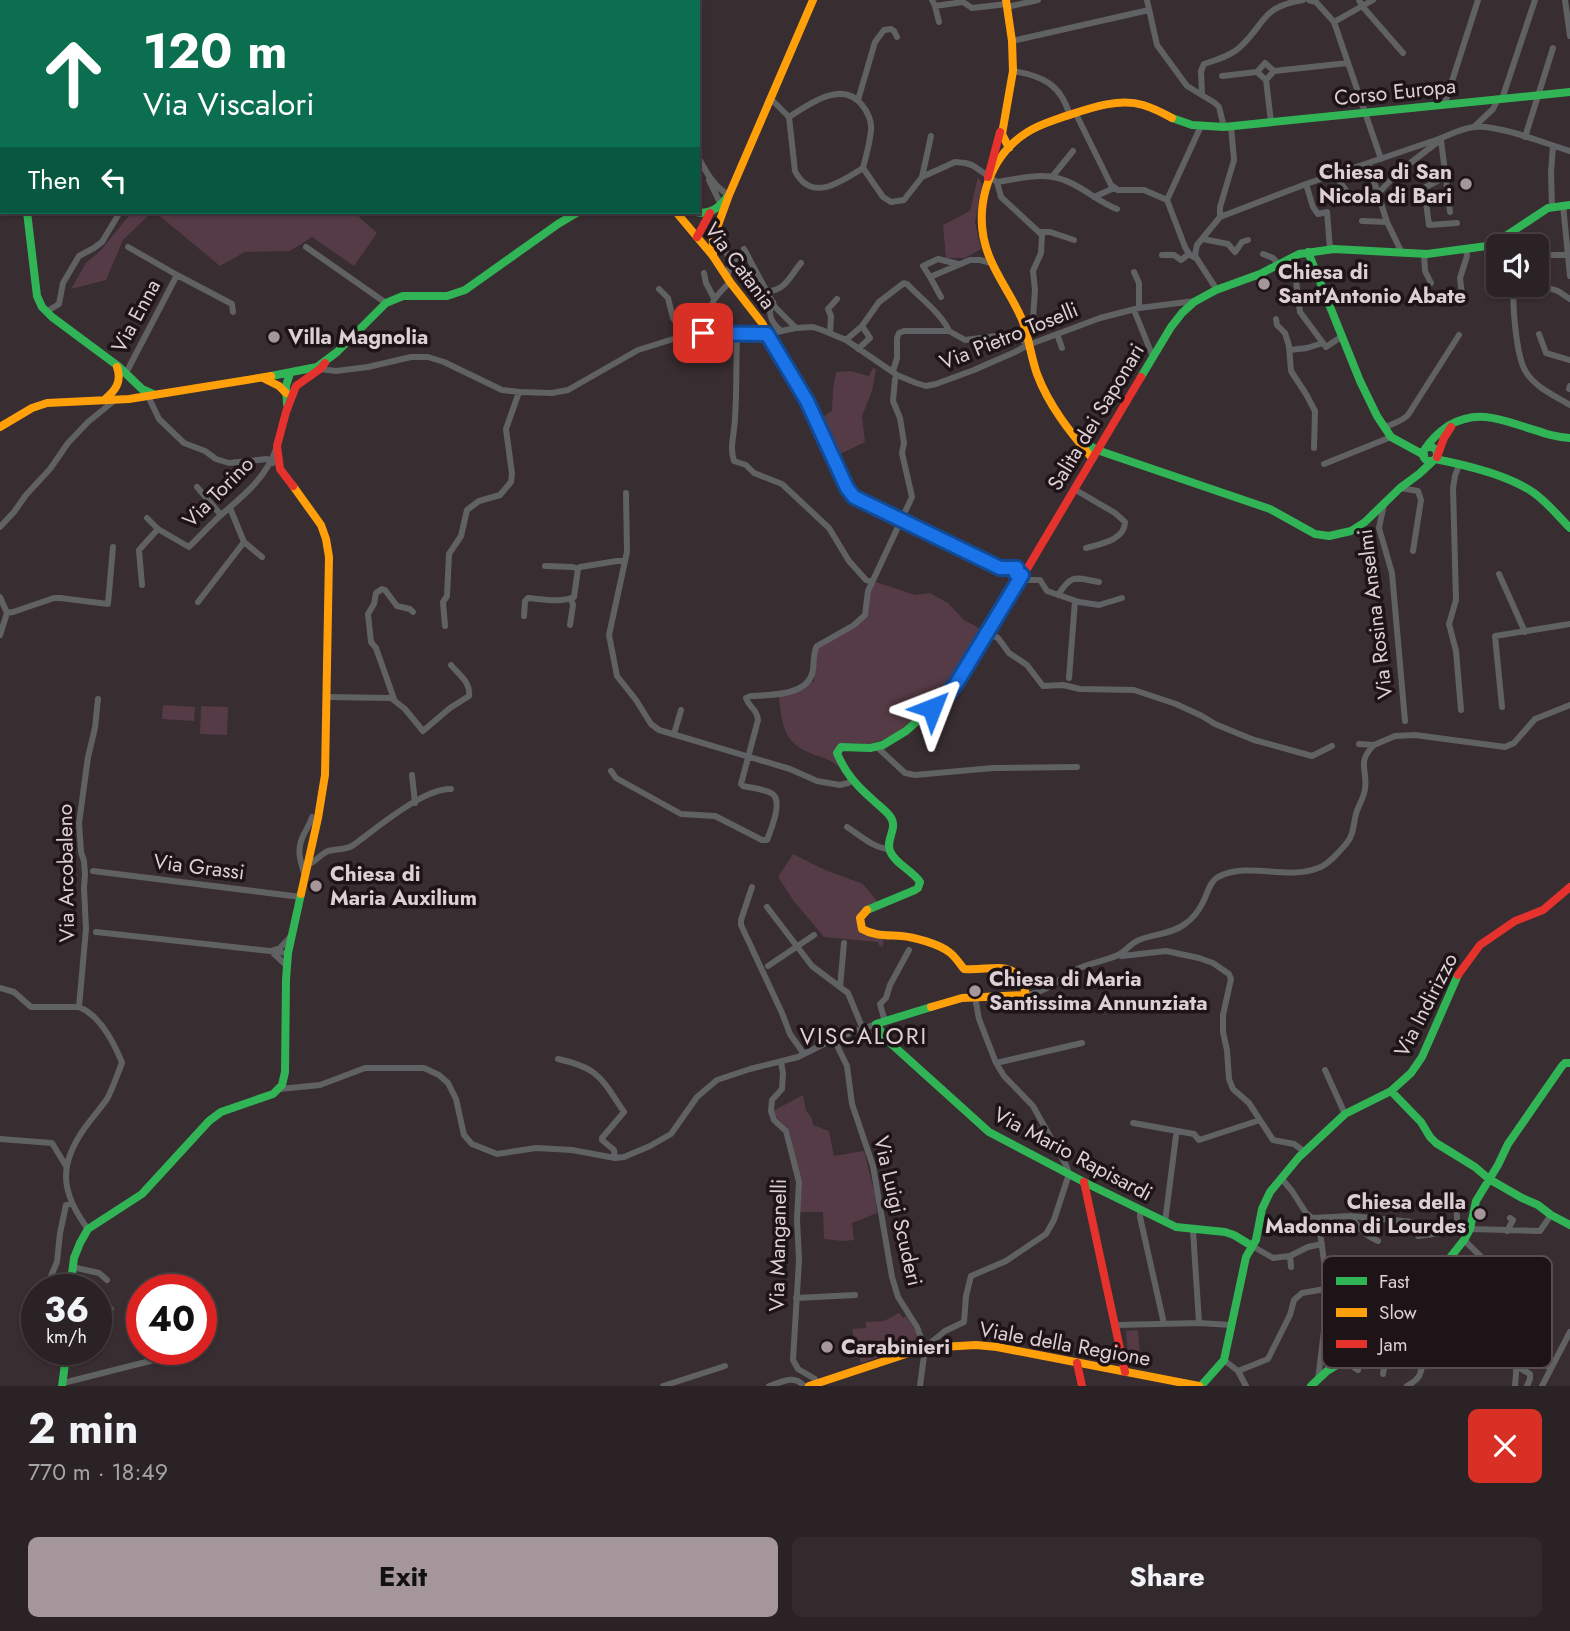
<!DOCTYPE html>
<html lang="en">
<head>
<meta charset="utf-8">
<style>
	body { margin:0; font-family:Jost,sans-serif; background:#322a2d; color:#f1f3f6; height:100vh; display:flex; flex-direction:column; font-size:26px; white-space:nowrap }
	* { box-sizing:border-box; margin:0 }
	p { font-size:23px; color:#a5a4a7 }
	.icon { flex:none; width:38px; height:38px; fill:none; stroke:currentColor; stroke-width:2; stroke-linecap:round; stroke-linejoin:round }
	.map { position:relative; height:1386px; overflow:hidden }
	.panel { display:flex; flex-direction:column; background:#2a2225; flex:1 }
	.panel>* { flex:none }
	.hud { position:absolute; left:0px; top:0px; width:700px; height:214px; box-shadow:0 2px 5px #0004,0 0 0 2px #463f42; background:#0b6e4f; color:#fff; overflow:hidden }
	.controls { position:absolute; left:1486px; top:234px; display:grid; gap:14px }
	.controls a { display:grid; place-items:center; width:63px; height:63px; border-radius:10px; background:#2a2225; box-shadow:0 2px 5px #0004,0 0 0 2px #463f42; font-size:35px }
	.speed { position:absolute; left:21px; top:1274px; display:flex; gap:14px; font-size:35px; font-weight:700; text-align:center }
	.speed>* { display:grid; place-content:center; width:91px; height:91px; border-radius:50%; background:#2a2225; box-shadow:0 2px 5px #0004,0 0 0 2px #463f42; line-height:1 }
	.speed small { font-size:18px; font-weight:400 }
	.speed .limit { border:10px solid #d22; background:#fff; color:#111 }
	.pin { position:absolute; display:grid; place-items:center; width:60px; height:60px; color:#fff; margin:-30px; border-radius:14px; box-shadow:0 4px 10px #0006 }
	.me { position:absolute; width:77px; margin:-38px; rotate:45deg; stroke-linejoin:round; filter:drop-shadow(0 0 5px #0008) }
	.turn { display:flex; align-items:center; gap:24px; height:147px; padding:0 28px; font-size:32px }
	.turn .icon { width:91px; height:91px; stroke-width:2.5 }
	.turn b { display:block; font-size:49px; line-height:60px }
	.then { display:flex; align-items:center; height:66px; padding:0 28px; background:#0003; gap:14px; font-size:26px }
	.round { display:grid; place-items:center; flex:none; width:74px; height:74px; border-radius:10px; background:#322a2d }
	.summary { display:flex; align-items:center; justify-content:space-between; height:119px; padding:0 28px }
	h1 { font-size:42px; font-weight:700; line-height:52px }
	.cta { display:flex; gap:14px; margin-top:auto; padding:14px 28px }
	.cta a { flex:1; height:80px; border-radius:10px; background:#a4969b; color:#111; font-size:28px; font-weight:700; line-height:80px; text-align:center }
	.cta a+a { background:#322a2d; color:#f1f3f6 }
	.map>svg:first-child { display:block }
	.green { fill:#553b45 }
	.lines { fill:none; stroke-linecap:round; stroke-linejoin:round }
	.street { stroke:#606162; stroke-width:6 }
	.fast { stroke:#30b455; stroke-width:8 }
	.slow { stroke:#ff9f0a; stroke-width:8 }
	.jam { stroke:#e5322d; stroke-width:8 }
	.route-casing { stroke:#114b97; stroke-width:18 }
	.route { stroke:#1a73e8; stroke-width:12 }
	.poi-dot { fill:#a4969b; stroke:#1e1418; stroke-width:2.5 }
	.labels { text-anchor:middle; dominant-baseline:central; stroke-width:7; stroke-linejoin:round; paint-order:stroke }
	.street-label { font-size:21px; fill:#decfd4; stroke:#1e1418 }
	.poi-label { font-size:21px; font-weight:bold; fill:#decfd4; stroke:#1e1418; text-anchor:start }
	.neighbourhood-label { font-size:23px; letter-spacing:2px; fill:#decfd4; stroke:#1e1418 }
	.key { fill:#1e1418; stroke:#584c50; stroke-width:2 }
	.key-label { font-size:19px; fill:#decfd4 }
</style>
</head>
<body>
<div class="map">
<svg width="1570" height="1386" viewBox="0 0 1570 1386">
	<rect width="100%" height="100%" fill="#382d31"/>
	<path class="green" d="M978,177L982,184L975,222L981,249L965,258H946L943,225L970,211Z
		M132,212H152L123,240L106,280L71,289L86,263L101,250Z
		M155,212H357L360,218L377,233L354,266L312,237L290,251L245,252L220,266Z
		M873,368L876,369L872,391L862,416L865,442L836,456L821,418L832,411L833,390L836,372L850,371L869,376Z
		M876,582L915,595L930,593L948,603L964,620L986,632L950,688L901,731L883,740L868,744L841,743L840,768C833,761 825,758 815,755C784,744 782,727 779,696L789,694L814,681L817,649L865,618L869,591Z
		M163,705L195,707L194,721L162,719Z
		M201,706L228,707L227,735L200,734Z
		M793,854L823,869L863,884L878,902L871,904L857,923L884,937L883,947L879,945L878,942L824,937L793,900L778,877Z
		M803,1095L806,1110L812,1119L813,1125L829,1131L834,1156L864,1151L875,1195L877,1213L852,1223L854,1240L842,1241L824,1239L823,1212H799C797,1187 797,1156 790,1133C787,1123 776,1121 773,1111Z
		M899,1313L903,1318L906,1316L916,1332L919,1344L861,1363L852,1329L866,1328V1322L884,1321Z
		M1138,1330L1140,1355L1128,1356L1126,1331Z"/>
	<g class="lines">
		<path class="street" d="M545,0L548,2
			M932,0L935,6L963,2L972,8L1007,4
			M1147,0L1157,45L1187,86L1215,103L1219,107L1224,127
			M1309,0L1316,2L1334,22L1381,159
			M1359,0L1363,7L1403,53
			M1565,0L1570,36
			M146,2L148,0
			M219,2L221,0
			M441,2L443,0
			M662,2L663,0
			M935,6L939,22
			M1007,7L1038,0
			M1334,22L1373,0
			M1012,41L1149,10
			M0,67H2
			M1013,71C1044,76 1061,85 1070,116
			M1274,71L1348,63
			M1222,76L1257,72
			M1266,80L1257,72L1265,63L1274,71
			M1202,95L1201,71L1204,64C1216,60 1230,56 1239,48C1266,24 1260,7 1303,0
			M771,99L789,117L795,171C811,203 841,182 863,168L883,197L891,202L904,200L922,177L955,162L965,163L972,165L997,182
			M1502,99L1535,0
			M858,100L875,42L884,30L891,29L894,31L897,37
			M1445,103L1478,0
			M1076,114L1111,185L1118,190H1144L1167,200L1185,247L1189,254L1197,259
			M0,117L2,129
			M789,117C808,105 842,79 862,105C868,112 872,122 871,130C870,143 866,156 863,168
			M1271,122L1266,80L1274,71
			M1475,126L1493,109L1498,99
			M1525,137L1553,48
			M1441,140L1450,212
			M0,153L2,152
			M698,157C706,172 714,187 729,195
			M1368,163L1387,222L1402,253
			M1323,164L1330,176
			M1335,175L1350,196L1378,194L1396,174L1439,141
			M922,177L931,136
			M1052,177L1073,151
			M1445,177L1424,188L1429,225L1457,223
			M709,180L721,205
			M997,182L1001,197L1042,235L1041,253L1033,271L1035,290L1032,332L1027,335
			M997,182C1025,178 1046,170 1073,184C1089,192 1101,203 1117,209
			M1306,184L1313,207L1318,214L1327,212L1330,249
			M1094,197L1114,188
			M1167,200L1201,126
			M1563,205L1570,276
			M1552,207L1551,172L1553,146
			M1220,217V207L1234,160L1231,126
			M1362,221L1387,222
			M1513,231L1523,247
			M1040,232H1050L1074,240
			M1203,239L1228,244L1235,252L1242,242L1248,240
			M722,246L731,260
			M1487,246L1494,263L1498,268
			M128,247L177,275
			M306,247L386,303
			M744,249L775,307L796,328
			M1263,254L1273,258L1279,265
			M1424,254L1425,271L1431,283
			M1162,255H1174L1181,260L1189,254
			M1536,255H1568
			M1290,259L1295,273L1300,312L1323,343
			M1134,272L1139,283V308
			M704,273L706,283L714,298
			M930,277L923,266L938,259L958,264
			M727,278L731,260L748,256
			M1536,284L1558,291L1570,299
			M1514,285C1512,303 1516,357 1526,372C1535,387 1555,396 1570,405
			M659,289L668,298L673,318L680,328L683,336
			M1217,290L1197,259L1195,255L1197,245L1220,217L1306,184L1427,143C1443,139 1457,129 1474,127C1498,124 1546,144 1570,151
			M768,291C785,291 790,276 801,263
			M941,297L930,277L970,260H980L991,263
			M773,302C766,314 772,323 781,331
			M1463,303L1460,278L1467,256L1466,249
			M1134,310L1153,357
			M46,312L59,304L63,283L79,256L94,248L102,242L120,212
			M1276,319L1277,325L1285,333L1289,346L1291,371L1306,394L1315,411L1314,448
			M717,333C715,301 702,310 730,282
			M830,333L831,316L828,309L837,299
			M737,334C736,362 737,390 735,417C735,432 729,447 734,461L746,465L754,473L782,484L829,528L849,561L866,580L872,582
			M1057,334L1062,348
			M1539,334L1546,353L1570,360
			M846,340L862,326L879,302L904,283L907,284C919,297 943,315 949,331
			M858,349L870,338L862,326
			M1290,350L1307,348L1323,343L1326,347L1341,337
			M319,369L336,371L368,367L411,357H428L444,362L502,390L520,392L552,393L568,390L638,350L683,336L703,333L767,334L796,328L813,327L822,330L846,340L897,375L916,383L926,386L936,384L974,370L1015,352L1028,345L1100,318L1139,308L1195,301
			M893,371L897,358V338L899,333L904,331H949L965,340L1004,335L1028,342
			M126,373L177,275L232,304L233,312
			M1569,389L1570,386
			M148,396L159,419L184,443L205,451L216,459L229,463L267,459L273,463
			M1384,428C1393,423 1401,422 1408,415L1459,335
			M1324,464L1391,437
			M1459,465L1455,476L1453,488L1456,600L1449,624L1456,651L1461,710
			M197,487L221,515
			M1400,488L1418,491L1421,500L1413,551
			M1074,489L1115,513L1125,522C1125,540 1100,544 1086,548
			M626,493L627,552L609,635L617,676L636,700L651,724L659,730L790,769L817,781L840,785L848,783L852,780
			M1384,504L1379,528L1392,573L1405,721
			M230,508L244,542L262,557
			M147,518L158,529L189,547C200,536 210,525 221,515C243,496 266,478 276,449
			M0,527L14,512L26,495L50,469L68,443L88,422L115,400
			M545,566L573,567L578,569
			M1499,574L1525,632
			M1023,575L1024,578L1029,580H1040L1047,591L1079,602L1099,605L1122,598
			M142,585L139,550L158,529
			M1058,595C1072,573 1075,578 1099,582
			M0,597L7,613L0,635
			M198,602L244,542
			M7,613L13,612L54,598H60L108,604L113,547
			M524,616L525,601L528,598C542,599 561,603 574,597L578,569L580,567L617,561H625
			M570,625L573,605L571,599
			M445,626L443,602L447,596L449,554L461,536L467,510L479,501L500,495L511,482L512,474L506,429L519,392
			M988,633L998,638L1009,653L1027,665L1043,686L1063,685L1080,689L1134,690L1176,704L1202,716L1215,724L1254,740L1312,756L1332,746
			M1069,678L1075,601
			M327,697L391,698L405,709L423,731L450,708L469,696C471,682 459,675 451,665
			M394,699L376,648L371,642L368,614L374,604L376,593L382,589L385,590L397,606L410,609L413,612
			M1502,707L1495,636L1570,624
			M674,734L681,710
			M1359,744L1374,745L1395,736L1415,735L1505,747L1514,743L1535,719L1570,705
			M878,748L905,773L915,775L993,768L1077,767
			M611,771L616,778L681,814L715,816L762,840H767C771,830 784,799 771,793C764,789 752,788 743,786L741,784L758,720C757,708 749,708 746,698L751,696C769,695 805,696 812,674C815,664 812,655 817,646L854,625L865,615L868,591L912,497L902,453L904,443L900,418L893,401L895,379L897,375
			M412,775L415,803
			M847,827C860,835 873,848 889,849
			M308,865C316,861 321,854 328,851C336,849 344,850 352,846C376,829 423,788 451,789
			M93,871L301,897
			M305,876C300,861 296,849 304,834C307,828 310,824 312,817
			M752,887L741,920V925L782,1013L790,1034L804,1054
			M767,907L812,966L848,993L863,1029
			M96,932L288,953
			M1118,955L1122,956L1166,951L1199,958L1213,963L1229,974L1231,979L1223,1015V1032L1227,1050L1229,1079L1233,1089L1249,1103L1273,1140L1294,1144L1305,1152
			M287,966L271,951L280,948L291,936
			M768,966L814,935
			M840,987L844,943
			M0,988L14,992L31,1007H79C99,1015 113,1041 121,1060L122,1063C117,1075 113,1088 107,1099C100,1109 91,1119 84,1129C58,1166 61,1193 88,1229
			M1026,995C1049,991 1054,982 1073,971C1087,963 1103,962 1118,955C1126,951 1131,943 1139,940C1154,934 1172,934 1185,924C1192,919 1198,912 1202,904C1207,896 1209,882 1218,877C1249,861 1286,881 1318,868C1328,865 1339,852 1346,844C1354,835 1353,825 1356,814C1358,806 1364,798 1365,789C1368,769 1356,763 1374,745
			M79,1007L86,929L84,888L85,874L84,861L81,852L79,823L88,757L95,728L98,699
			M885,1022L880,1004L886,998L890,985L909,950
			M834,1039L847,1066L852,1104L873,1166L892,1277L898,1297L917,1327L923,1343L924,1356L920,1386
			M558,1059C599,1068 601,1078 624,1112L602,1138V1140L614,1150L615,1158
			M781,1062L783,1073L782,1089L772,1100L771,1111L774,1120L786,1131L799,1182L797,1219L799,1260L793,1360L798,1369L815,1379L817,1386
			M996,1063L1082,1043
			M1325,1070L1345,1114
			M280,1089L320,1085L365,1068H424L439,1075L448,1083L456,1099L464,1135L472,1144L497,1154L536,1148L572,1150L615,1158L624,1157L650,1146L671,1134L697,1097L717,1080L750,1069L798,1057L834,1039L876,1024
			M1133,1123L1194,1134L1199,1140L1260,1120
			M1031,1138L1036,1133L1045,1127
			M0,1139L52,1143L66,1166
			M1282,1179L1292,1191L1306,1213L1312,1218L1351,1216L1413,1222L1418,1236L1458,1231L1468,1233
			M1449,1201L1456,1204L1458,1231
			M1140,1210V1217L1164,1324
			M1351,1216C1358,1228 1365,1235 1378,1241
			M1318,1218L1328,1290
			M1368,1218L1377,1226
			M1165,1222L1176,1136
			M1470,1229L1540,1231L1551,1215
			M1193,1230L1199,1323
			M1507,1231L1513,1220L1510,1218
			M1464,1240L1522,1297L1515,1386
			M1252,1246L1273,1258L1290,1256L1308,1247L1322,1244
			M1290,1256L1291,1267
			M72,1267L99,1273L107,1280
			M45,1290L57,1262L60,1233L66,1205L72,1203
			M1358,1295L1391,1320L1388,1345
			M796,1298L855,1295
			M96,1312L111,1309
			M1430,1315L1460,1318L1469,1322
			M1116,1325L1199,1323L1231,1325
			M32,1344L37,1336
			M924,1348L945,1331L964,1322L966,1296L971,1276L1006,1261L1046,1234L1054,1220L1069,1174L1066,1165L1033,1106L1004,1076L996,1063L979,1019L975,997
			M1376,1348L1385,1362L1383,1374
			M1517,1350L1551,1368
			M1346,1358L1352,1366L1358,1370
			M1224,1360L1238,1371L1246,1386
			M1338,1362C1334,1350 1335,1338 1342,1327
			M1516,1366L1530,1374V1379L1527,1386
			M1238,1371L1268,1359L1290,1315L1294,1300L1302,1293L1325,1289L1342,1295H1358L1395,1279L1438,1273
			M1318,1379L1326,1315L1334,1292
			M63,1383L178,1354
			M663,1386L725,1366
			M769,1386C782,1382 794,1374 804,1386
			M1407,1386C1412,1383 1418,1380 1420,1374C1424,1364 1423,1344 1420,1334
			M1542,1386L1570,1332"/>
		<path class="fast" d="M114,2L115,0
			M1172,118L1192,125L1224,127L1570,92
			M27,212L37,296L42,307L52,317L118,366L142,389L153,394
			M696,212C710,215 719,208 727,197
			M1308,252L1360,381L1377,416L1391,437L1424,455
			M271,376L317,367L337,352L386,303L403,296H447L465,290L558,224L578,212
			M1141,377L1171,327L1182,313L1194,302L1216,290L1260,274L1299,254L1334,249L1427,254L1487,246L1495,243L1548,208L1570,205
			M287,404L286,386L290,373
			M1080,440L1097,450L1270,509L1315,534L1329,536L1351,531L1365,522L1400,488L1419,474L1434,460
			M1423 454a7 7 0 1 1 14 0a7 7 0 1 1-14 0Z
			M1425,449C1431,440 1439,432 1448,426C1480,407 1506,422 1538,431C1548,435 1559,437 1570,438
			M1435,459C1466,465 1509,475 1534,493C1548,503 1558,516 1570,528
			M1015.5 572a4.5 4.5 0 1 1 9 0a4.5 4.5 0 1 1-9 0Z
			M867,910L915,890L918,888L920,882C912,870 895,864 890,851C885,838 900,827 889,815C884,809 878,805 873,800C857,786 845,773 837,753L841,747L870,748L883,745L906,731L941,700L956,684L1022,575
			M931,1007L876,1024L887,1040L989,1132L1084,1182L1176,1227L1225,1232L1234,1235L1252,1246
			M1391,1091L1421,1122L1430,1137L1436,1143L1475,1167L1489,1179L1522,1198L1538,1205L1551,1215L1570,1225
			M72,1290V1274L74,1258L80,1243L88,1229L142,1194L209,1121L221,1112L273,1094L282,1085L285,1072L286,980L288,953L301,894
			M62,1386L67,1349
			M1201,1386L1224,1360L1246,1257L1256,1240L1262,1209L1270,1192L1299,1157L1345,1114L1391,1091L1411,1073L1422,1057L1458,975
			M1311,1386L1327,1371L1345,1360L1374,1349L1413,1341L1420,1334L1433,1308L1438,1273L1464,1240L1470,1229L1476,1201L1498,1165L1508,1144L1562,1066L1565,1063H1570"/>
		<path class="slow" d="M1006,0L1012,41L1013,71L1002,134L1009,148
			M676,212L713,256L730,282L762,323L812,411L850,494L858,500L1008,572L1016,574
			M713,256V239L729,195L813,0
			M263,378L279,386L286,393
			M104,400C116,390 122,382 117,367
			M0,427L32,408L47,403L129,399L271,376
			M1092,458C1070,432 1049,406 1037,374C1031,357 1029,339 1023,322C1014,299 998,279 989,256C972,213 986,159 1026,133C1036,126 1049,122 1060,118C1085,110 1117,97 1143,105C1153,108 1163,113 1172,118
			M293,486L321,525L326,539L329,557L325,775L318,818L301,894
			M867,910L860,918L862,929C874,936 887,935 901,936C914,937 939,944 949,952C955,956 959,963 964,969C994,971 1019,957 1026,995L962,998L931,1007
			M809,1386L924,1348L976,1345L997,1347L1199,1386"/>
		<path class="jam" d="M988,177L1000,132
			M697,237L710,213
			M1437,457L1444,438L1451,427
			M293,486L280,469L277,446L286,412L296,386L320,369L325,363
			M1024,574L1141,377
			M1458,975L1480,945L1515,921L1543,910L1570,887
			M1084,1182L1125,1372
			M1077,1363L1082,1386"/>
	</g>
	<g class="lines">
		<g class="route-casing">
			<path id="route" d="M703,333L767,334L807,401L847,488L854,497L1000,568H1017L1016,574L1022,575L956,684L946,696L932,708"/>
		</g>
		<use href="#route" class="route"/>
	</g>
	<g class="poi-dot">
		<circle cx="1466" cy="184" r="7"/>
		<circle cx="1264" cy="284" r="7"/>
		<circle cx="274" cy="337" r="7"/>
		<circle cx="316" cy="886" r="7"/>
		<circle cx="975" cy="991" r="7"/>
		<circle cx="1480" cy="1214" r="7"/>
		<circle cx="827" cy="1347" r="7"/>
	</g>
	<g class="labels">
		<g class="street-label">
			<text transform="translate(1395 92) rotate(-6)">Corso Europa</text>
			<text transform="translate(740 266) rotate(53)">Via Catania</text>
			<text transform="translate(136 316) rotate(-62)">Via Enna</text>
			<text transform="translate(1009 336) rotate(-22)">Via Pietro Toselli</text>
			<text transform="translate(1096 417) rotate(-59)">Salita dei Saponari</text>
			<text transform="translate(218 492) rotate(-45)">Via Torino</text>
			<text transform="translate(1375 614) rotate(-97)">Via Rosina Anselmi</text>
			<text transform="translate(199 867) rotate(7)">Via Grassi</text>
			<text transform="translate(66 873) rotate(-91)">Via Arcobaleno</text>
			<text transform="translate(1426 1005) rotate(-63)">Via Indirizzo</text>
			<text transform="translate(1073 1154) rotate(28)">Via Mario Rapisardi</text>
			<text transform="translate(898 1211) rotate(77)">Via Luigi Scuderi</text>
			<text transform="translate(778 1245) rotate(-89)">Via Manganelli</text>
			<text transform="translate(1065 1344) rotate(10)">Viale della Regione</text>
		</g>
		<g class="poi-label">
			<text x="1452" y="172" text-anchor="end">Chiesa di San<tspan x="1452" dy="24">Nicola di Bari</tspan></text>
			<text x="1278" y="272">Chiesa di<tspan x="1278" dy="24">Sant'Antonio Abate</tspan></text>
			<text x="288" y="337">Villa Magnolia</text>
			<text x="330" y="874">Chiesa di<tspan x="330" dy="24">Maria Auxilium</tspan></text>
			<text x="989" y="979">Chiesa di Maria<tspan x="989" dy="24">Santissima Annunziata</tspan></text>
			<text x="1466" y="1202" text-anchor="end">Chiesa della<tspan x="1466" dy="24">Madonna di Lourdes</tspan></text>
			<text x="841" y="1347">Carabinieri</text>
		</g>
		<g class="neighbourhood-label">
			<text x="864" y="1036">VISCALORI</text>
		</g>
	</g>
	<rect x="1322" y="1256" width="230" height="112" rx="10" class="key"/>
	<rect x="1336" y="1277" width="31" height="8" fill="#30b455"/>
	<rect x="1336" y="1308" width="31" height="9" fill="#ff9f0a"/>
	<rect x="1336" y="1340" width="31" height="8" fill="#e5322d"/>
	<g class="key-label">
		<text x="1379" y="1288">Fast</text>
		<text x="1379" y="1319">Slow</text>
		<text x="1379" y="1351">Jam</text>
	</g>
</svg>
<div class="controls">
<a><svg class="icon" aria-label="sound" viewBox="0 0 24 24"><path d="M4 9h4l5-4v14l-5-4H4zM17 9q2 3 0 6"/></svg></a>
</div>
<div class="speed"><div>36<small>km/h</small></div><div class="limit">40</div></div>
<div class="pin" style="left:703px;top:333px;background:#d93025"><svg class="icon" aria-label="arrive" viewBox="0 0 24 24"><path d="M6 21V4h12l-3 4 3 4H6"/></svg></div>
<svg class="me" style="left:932px;top:708px" viewBox="-20 -20 40 40"><path d="M0-17L14 15 0 8-14 15z" fill="#1a73e8" stroke="#fff" stroke-width="4"/></svg>
<div class="hud">
<div class="turn"><svg class="icon" aria-label="ahead" viewBox="0 0 24 24"><path d="M12 20V5M6 11l6-6 6 6"/></svg><div><b>120 m</b>Via Viscalori</div></div>
<div class="then">Then<svg class="icon" aria-label="left" viewBox="0 0 24 24"><path d="M17 20v-9H6M10 6l-5 5 5 5"/></svg></div>
</div>
</div>
<section class="panel">
<div class="summary"><div><h1>2 min</h1><p>770 m · 18:49</p></div><a class="round" style="background:#d93025;color:#fff"><svg class="icon" aria-label="close" viewBox="0 0 24 24"><path d="M6 6l12 12M18 6L6 18"/></svg></a></div>
<div class="cta"><a>Exit</a><a>Share</a></div>
</section>
</body>
</html>
